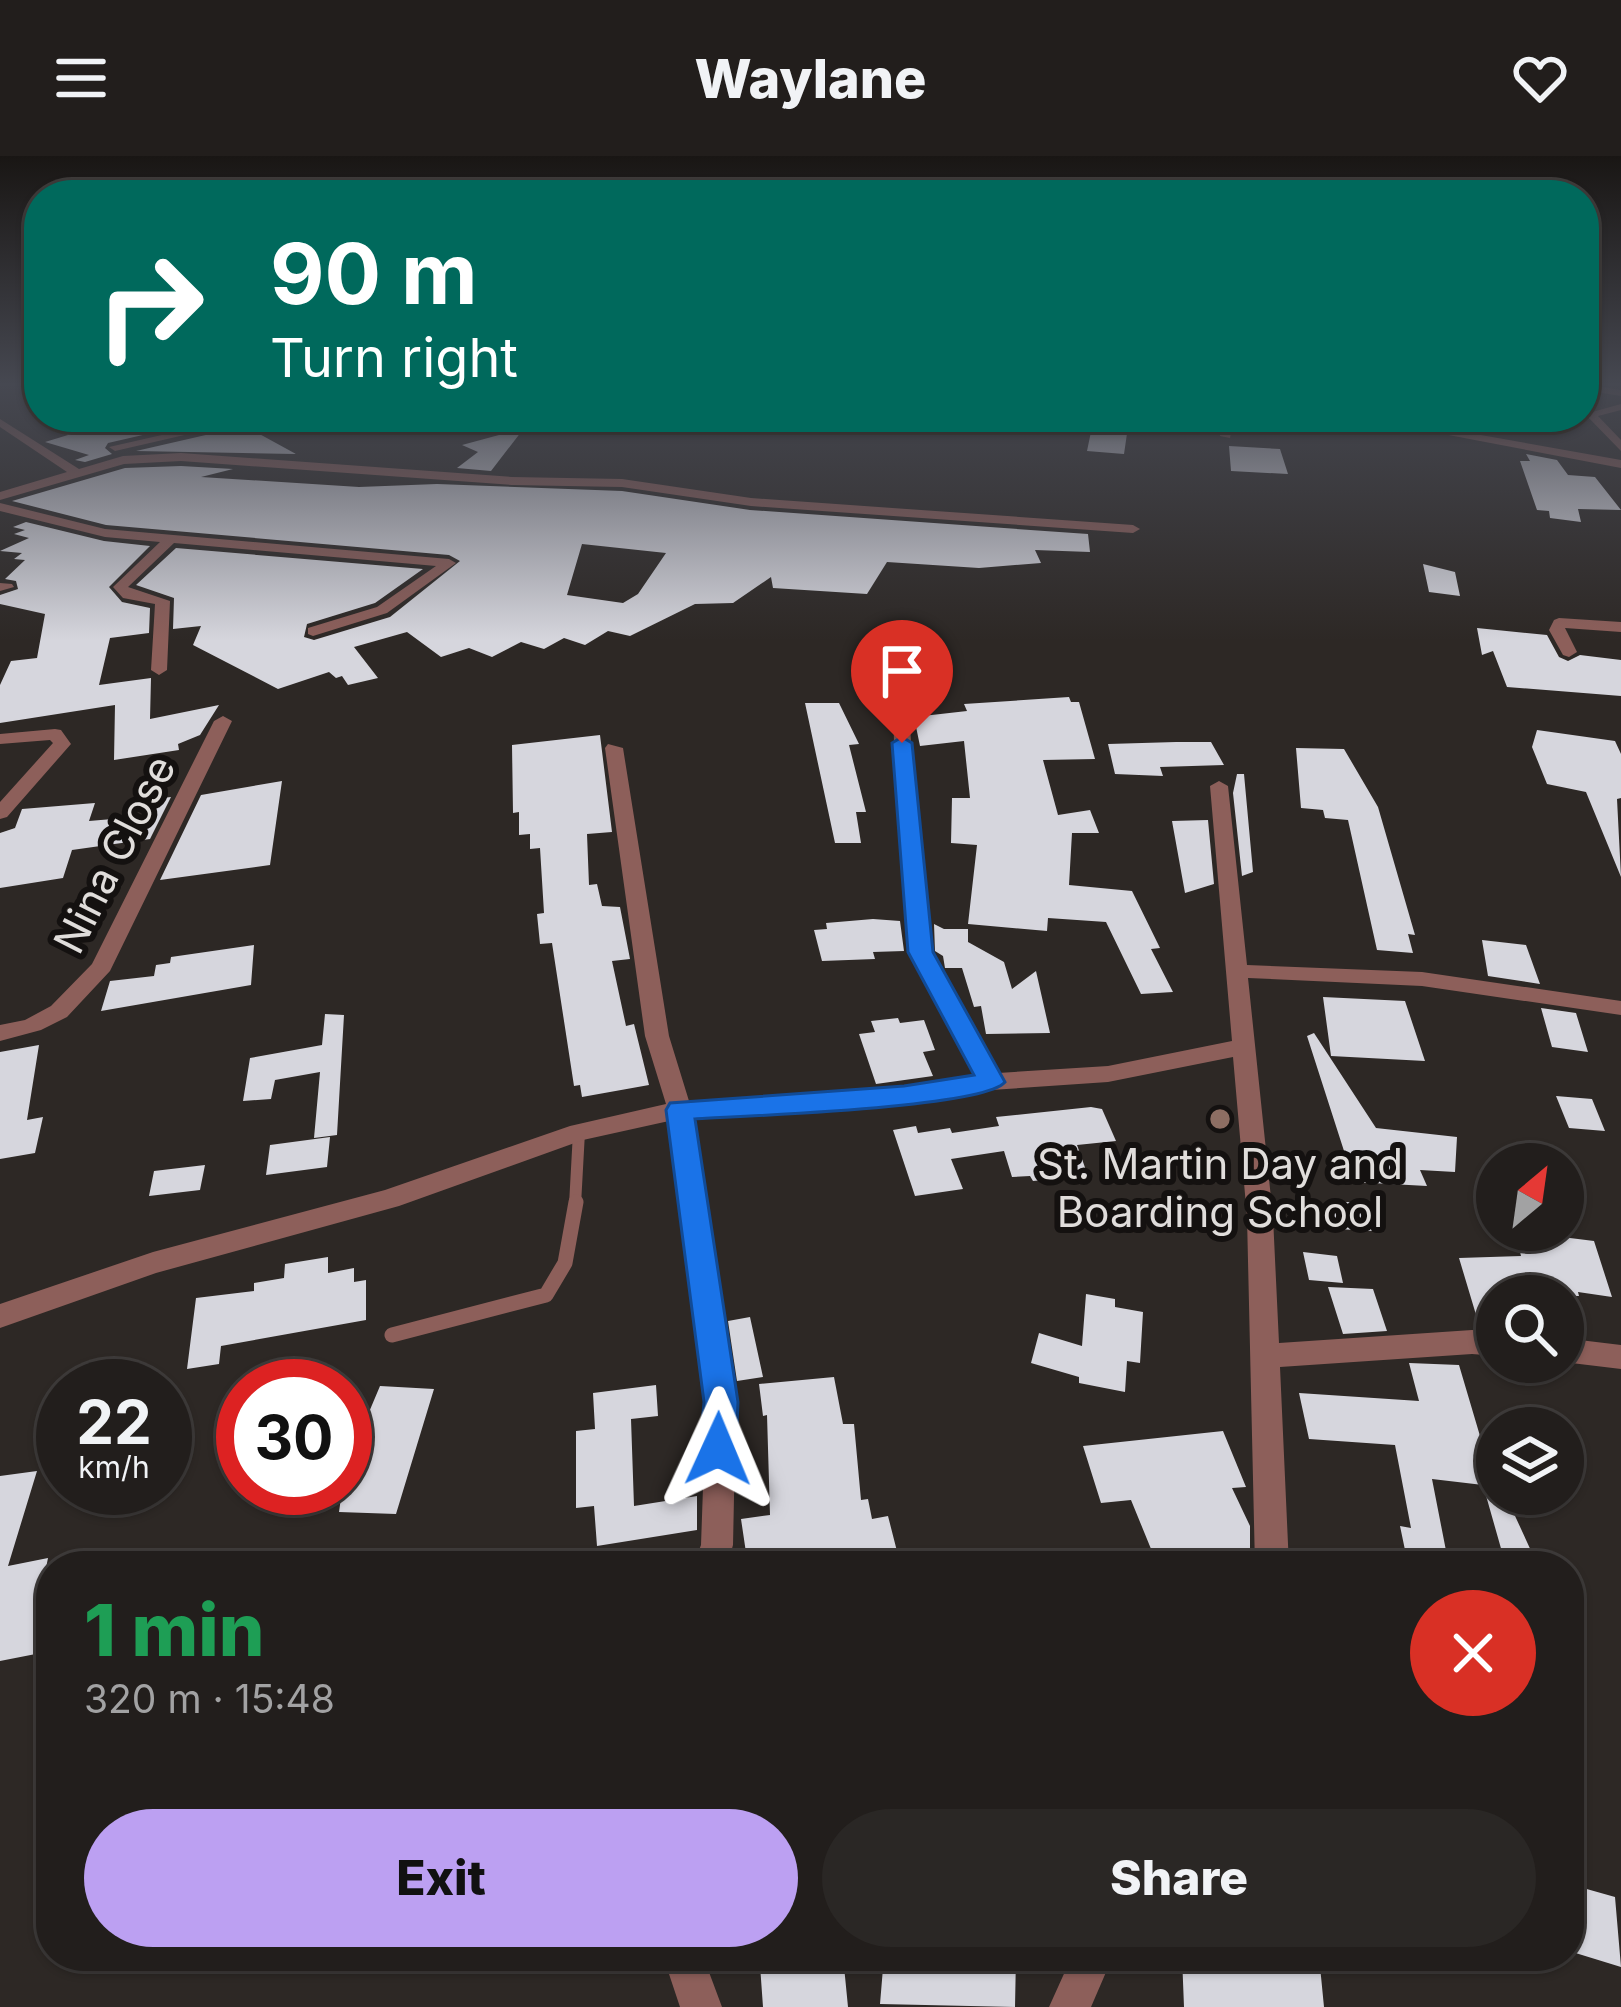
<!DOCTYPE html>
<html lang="en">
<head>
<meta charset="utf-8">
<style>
	body { margin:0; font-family:Inter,sans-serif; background:#2a2725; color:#f1f3f6; height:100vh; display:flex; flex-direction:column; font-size:45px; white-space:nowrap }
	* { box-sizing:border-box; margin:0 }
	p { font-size:39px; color:#a2a2a3 }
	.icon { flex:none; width:66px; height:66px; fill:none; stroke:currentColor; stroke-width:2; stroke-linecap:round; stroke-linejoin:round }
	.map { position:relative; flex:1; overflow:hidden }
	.side { position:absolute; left:36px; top:1395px; width:1548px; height:420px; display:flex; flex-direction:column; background:#221e1c; border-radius:48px; box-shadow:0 3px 9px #0004,0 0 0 3px #3f3c3b }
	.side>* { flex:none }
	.hud { position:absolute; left:24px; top:24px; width:1575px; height:252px; border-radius:48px; box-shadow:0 3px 9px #0004,0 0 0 3px #3f3c3b; background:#00695c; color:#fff; overflow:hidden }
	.needle { width:78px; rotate:29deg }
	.tools { position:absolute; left:1476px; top:987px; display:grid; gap:24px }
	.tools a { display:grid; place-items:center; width:108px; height:108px; border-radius:50%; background:#221e1c; box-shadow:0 3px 9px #0004,0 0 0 3px #3f3c3b; font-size:60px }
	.speed { position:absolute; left:36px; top:1203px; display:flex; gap:24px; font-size:60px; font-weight:700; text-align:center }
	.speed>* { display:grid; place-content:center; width:156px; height:156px; border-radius:50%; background:#221e1c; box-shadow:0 3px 9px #0004,0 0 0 3px #3f3c3b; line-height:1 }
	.speed small { font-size:30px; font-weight:400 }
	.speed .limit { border:18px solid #d22; background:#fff; color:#111 }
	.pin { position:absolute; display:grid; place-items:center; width:102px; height:102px; color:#fff; margin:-123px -51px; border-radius:50% 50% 50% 0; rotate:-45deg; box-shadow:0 0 12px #0007 }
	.pin .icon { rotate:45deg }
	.me { position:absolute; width:132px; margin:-66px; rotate:1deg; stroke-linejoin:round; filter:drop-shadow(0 0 9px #0008) }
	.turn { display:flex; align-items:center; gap:42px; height:252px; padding:0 48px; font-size:54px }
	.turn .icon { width:156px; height:156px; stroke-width:2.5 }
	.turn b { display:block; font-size:84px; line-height:102px }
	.round { display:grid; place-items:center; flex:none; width:126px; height:126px; border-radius:63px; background:#2a2725 }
	.head { display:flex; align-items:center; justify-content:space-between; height:204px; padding:0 48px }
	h1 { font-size:72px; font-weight:800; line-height:90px; color:#1e9e55 }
	.action { display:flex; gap:24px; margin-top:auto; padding:24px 48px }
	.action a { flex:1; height:138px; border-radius:72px; background:#bca0f2; color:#111; font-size:48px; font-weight:800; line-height:138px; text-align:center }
	.action a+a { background:#2a2725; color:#f1f3f6 }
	header { display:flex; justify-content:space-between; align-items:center; height:156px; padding:0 48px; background:#221e1c; font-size:54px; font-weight:800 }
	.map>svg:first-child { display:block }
	.building { fill:#d6d6dd; fill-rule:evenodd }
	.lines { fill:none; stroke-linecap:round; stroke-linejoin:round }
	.service-far1 { stroke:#8d5f5a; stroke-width:12 }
	.service { stroke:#8d5f5a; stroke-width:15 }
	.minor { fill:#8d5f5a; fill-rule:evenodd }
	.route { fill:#1a73e8; stroke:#114b97; stroke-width:3 }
	.education-dot { fill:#8d6e63; stroke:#141110; stroke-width:4.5 }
	.labels { text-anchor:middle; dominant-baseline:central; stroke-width:12; stroke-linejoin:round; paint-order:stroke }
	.street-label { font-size:42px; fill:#e0dddb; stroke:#141110 }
	.poi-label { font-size:42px; fill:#e0dddb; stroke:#141110 }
</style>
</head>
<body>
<header><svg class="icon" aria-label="menu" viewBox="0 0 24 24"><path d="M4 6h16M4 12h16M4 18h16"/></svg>Waylane<svg class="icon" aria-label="heart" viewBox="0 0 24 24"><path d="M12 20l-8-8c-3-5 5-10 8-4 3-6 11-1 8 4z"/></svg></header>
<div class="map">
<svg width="1621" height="1851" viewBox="0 0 1621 1851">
	<rect width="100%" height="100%" fill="#2d2825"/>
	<path class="building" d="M39,261H221L108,287L105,292L112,298L85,306L75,304L89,299L45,286L68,279Z
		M522,261L528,267L491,315L457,312L478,296L462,289L499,279Z
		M1094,261L1129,264L1124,298L1087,295Z
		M245,270L296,298L136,295Z
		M1229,290L1280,293L1288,318L1231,315Z
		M1526,298L1557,304L1568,319L1595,321L1621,354L1578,353L1581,366L1550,362L1549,355L1537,354L1520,305H1530Z
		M181,310L233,313L201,321L359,331L437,328L622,335L750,354L1088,378L1090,396L1035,394L1041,407L979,412L887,406L867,438L773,432L771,421L733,447L695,448L630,480L608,475L585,489L564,482L544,493L521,486L492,501L469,492L441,501L407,476L354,491L378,522L348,529L342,520L336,522L329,516L278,533L193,489L201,470L173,473L174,442L136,429L176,392L423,413L375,447L307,468L304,481L314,484L390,461L460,405L449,399L106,369L12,345L125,312ZM582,388L666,397L638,438L623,447L567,439Z
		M26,366L104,385L150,390L109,431L122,446L150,452L149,477L110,482L99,529L151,522L150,563L219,549L200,579L178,588L179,594L114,604L115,549L0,567V529L11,505L37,502L45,458L0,448V439L18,433L16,425L5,423L25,404L14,403L22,397L0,395L29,382L14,378L25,374L13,371Z
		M1423,408L1455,416L1460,440L1429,436Z
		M1477,472L1547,479L1559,501L1568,505L1580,499L1621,504V540L1507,531L1493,495L1482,499Z
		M1069,541L1071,546H1079L1095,603L1043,604L1058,659L1090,654L1099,677H1072L1069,729L1132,735L1160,792L1151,793L1173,836L1141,838L1106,766L1048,762L1047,775L968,768L977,689L951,687L952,642H970L964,585L920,590L914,561L967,555L964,548Z
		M805,547H839L859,588L849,589L866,656H856L861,687H835Z
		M1537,574L1615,585L1621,598V642L1617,643L1621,721L1586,636L1547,628L1532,591Z
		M600,579L612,676L587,678L589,729L597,728L602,750L620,751L630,803L612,805L626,870L634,868L649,929L582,941L580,929L574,930L552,787L540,788L537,758L544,757L540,692L530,693V678L519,679V656L513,657L512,589Z
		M1176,586H1211L1224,609L1160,611L1163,620L1115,618L1108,588Z
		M1296,592L1344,593L1378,651L1415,779L1408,778L1413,797L1377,794L1348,664L1325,662L1323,654L1301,652Z
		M1237,618H1244L1253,716L1242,720L1233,637Z
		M282,625L270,709L160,724L201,639Z
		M171,641L150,683L72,694L63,722L0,732V677L15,672L22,653L95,647L89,665L148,660L154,643Z
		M1208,664L1214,728L1185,737L1172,665Z
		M873,763L900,765L904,795L873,796L875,803L822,805L814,774L827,773L826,767Z
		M934,768L944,773H968V786L1004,806L1012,833L1036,815L1050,877L986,878L981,850L974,851L962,812H945L943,800L935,795Z
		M1482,784L1526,789L1540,828L1488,820Z
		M254,789L251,829L101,855L110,825L154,820L156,809L170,807L171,801Z
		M1323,841L1405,845L1425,905L1331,900Z
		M1541,852L1576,857L1588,896L1552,891Z
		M325,858L344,859L337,979L314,982L320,916L275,924L271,943L243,945L250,902L322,889Z
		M898,862L900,867L924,864L935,894L923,896L933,920L876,928L859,878L875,876L871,865Z
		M1314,877L1376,972L1457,981L1455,1016L1420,1014L1427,1030L1354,1026L1307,880Z
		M39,889L27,964L43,961L35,997L0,1003V896Z
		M1556,940L1592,943L1605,975L1569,972Z
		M1091,951L1102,953L1116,985L1077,989L1088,1020L1033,1025L1030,1020L1012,1021L1004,995L951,1003L963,1033L915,1040L893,974L916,970L918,977L950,972L952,977L999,970L996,961Z
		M330,981L327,1011L266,1019L270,989Z
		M205,1009L200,1034L149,1040L154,1015Z
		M1329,1045L1364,1047L1373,1075L1338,1073Z
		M1515,1075L1594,1085L1612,1141L1578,1136L1579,1140H1497V1164L1477,1162L1459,1102L1521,1100Z
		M1303,1096L1337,1100L1343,1127L1309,1124Z
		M328,1101V1117L354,1112V1126L366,1124V1164L221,1190L219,1208L187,1213L196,1142L254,1135V1127L284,1122L285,1108Z
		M1328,1131L1373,1133L1387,1175L1343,1178Z
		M1086,1138L1115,1143V1151L1143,1156L1140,1207L1127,1205L1125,1236L1079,1227V1221L1031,1207L1039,1177L1082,1190Z
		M750,1161L763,1221L737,1225L728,1165Z
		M1409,1207L1459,1209L1488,1307L1491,1306L1497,1319V1338H1505L1538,1410H1506L1483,1329L1432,1323L1449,1410H1420L1418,1396L1405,1394L1400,1370L1411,1372L1395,1289L1309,1283L1299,1237L1419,1245Z
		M834,1221L843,1268H854L861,1344L868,1343L872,1363L888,1360L900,1407L748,1410L741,1363L770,1359L767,1259L763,1260L759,1228Z
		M656,1229L658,1260L631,1263L634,1350L697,1340V1374L597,1390L594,1350L576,1352V1275L595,1273L593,1237Z
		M380,1230L434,1233L396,1358L339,1356L345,1313Z
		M1223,1275L1246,1331L1232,1332L1250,1370V1399L1194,1410H1158L1131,1344L1101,1347L1083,1290Z
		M37,1315L8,1410L48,1402L42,1432L51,1430V1495L0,1505V1320Z
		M1569,1728L1615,1741L1621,1811L1569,1795Z
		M843,1800L848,1851H763L760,1809Z
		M884,1800H1016L1015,1851L880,1848Z
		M1182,1800H1319L1324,1851H1184Z"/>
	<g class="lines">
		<path class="service-far1" d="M575,1049L579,976"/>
		<path class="service" d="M392,1179L546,1139L565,1107L576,1046"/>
		<path class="minor" d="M1584,228L1621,234V240L1584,234Z
			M1621,248V254L1598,260L1621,284V295L1585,258Z
			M241,261H263L115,295L109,291Z
			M934,261H946L934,276L928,273Z
			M1222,261H1234L1230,282L1220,280Z
			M1354,261H1379L1621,304V312Z
			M0,263L79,313L123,300L181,297L512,321L622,323L751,342L1133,369L1140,373L1133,377L751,350L622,331L512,329L181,305L124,308L0,344V336L67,316L0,271Z
			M0,347L105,373L449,403L456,407L387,457L313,480L308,478V472L377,451L436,410L174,387L128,431L170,445L167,514L159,519L151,514L155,448L123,442L113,431L160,386L105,381L0,355Z
			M0,427L12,428L14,431L0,435Z
			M1559,462L1621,466V476L1565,472L1577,496L1569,501L1563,499L1549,474L1554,464Z
			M901,536L909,541L913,634L931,796L998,917L1108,910L1232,885L1210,630L1219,625L1228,630L1247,809L1422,816L1621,845V859L1422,830L1248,822L1273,1061L1279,1187L1472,1174L1497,1176V1200L1472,1198L1280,1211L1289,1410H1255L1247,1061L1233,901L1108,926L991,934L904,947L693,962L736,1246L733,1389L727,1410H693L701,1389L706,1246L669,965L583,984L399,1050L156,1117L0,1172V1148L153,1096L385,1034L570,970L666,948L645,880L605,592L608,588L623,592L669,880L689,945L904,931L976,920L909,796L895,634L893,541Z
			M223,560L232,565L110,815L67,861L41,874L0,885V869L25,864L51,850L92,808L214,565Z
			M55,573L61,574L71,588L7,661L0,663V646L53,587L50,584L0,588V578Z
			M1563,1182L1621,1189V1213L1563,1206Z
			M663,1800H703L722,1851H680Z
			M1072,1800H1113L1091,1851H1049Z"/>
	</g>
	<linearGradient id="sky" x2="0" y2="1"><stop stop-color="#191614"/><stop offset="0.47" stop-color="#464851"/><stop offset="1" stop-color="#464851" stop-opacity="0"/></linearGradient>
	<rect width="1621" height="485" fill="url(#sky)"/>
	<path class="route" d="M902,581L912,587L933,796L1005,926C984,952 741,960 695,963L738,1246L736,1293L731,1304L718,1309L706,1304L700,1293L704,1246L666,954L670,947L904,930L974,919L908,796L892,587Z"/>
	<circle class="education-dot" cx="1220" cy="963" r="12"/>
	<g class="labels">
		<g class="street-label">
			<text transform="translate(114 698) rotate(-63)">Nina Close</text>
		</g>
		<g class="poi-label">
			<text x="1220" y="1007">St. Martin Day and<tspan x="1220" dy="48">Boarding School</tspan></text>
		</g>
	</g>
</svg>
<div class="tools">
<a><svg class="needle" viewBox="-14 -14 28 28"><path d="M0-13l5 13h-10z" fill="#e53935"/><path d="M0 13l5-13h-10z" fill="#a2a2a3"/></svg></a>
<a><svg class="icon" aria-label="search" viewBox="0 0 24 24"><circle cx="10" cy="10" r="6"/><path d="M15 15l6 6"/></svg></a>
<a><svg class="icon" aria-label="layers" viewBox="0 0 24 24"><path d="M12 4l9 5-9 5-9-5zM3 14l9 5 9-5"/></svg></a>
</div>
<div class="speed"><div>22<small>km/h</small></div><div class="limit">30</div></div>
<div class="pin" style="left:902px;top:587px;background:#d93025"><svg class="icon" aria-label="arrive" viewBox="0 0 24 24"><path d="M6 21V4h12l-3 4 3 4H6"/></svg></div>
<svg class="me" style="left:718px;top:1293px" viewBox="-20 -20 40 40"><path d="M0-17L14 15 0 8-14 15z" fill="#1a73e8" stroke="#fff" stroke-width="4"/></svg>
<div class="hud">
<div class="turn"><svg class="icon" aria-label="right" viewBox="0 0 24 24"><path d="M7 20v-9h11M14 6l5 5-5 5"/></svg><div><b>90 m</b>Turn right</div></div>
</div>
<section class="side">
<div class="head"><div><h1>1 min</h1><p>320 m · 15:48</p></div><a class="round" style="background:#d93025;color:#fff"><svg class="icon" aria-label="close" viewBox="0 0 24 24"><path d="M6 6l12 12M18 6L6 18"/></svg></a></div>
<div class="action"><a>Exit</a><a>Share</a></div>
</section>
</div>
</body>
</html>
